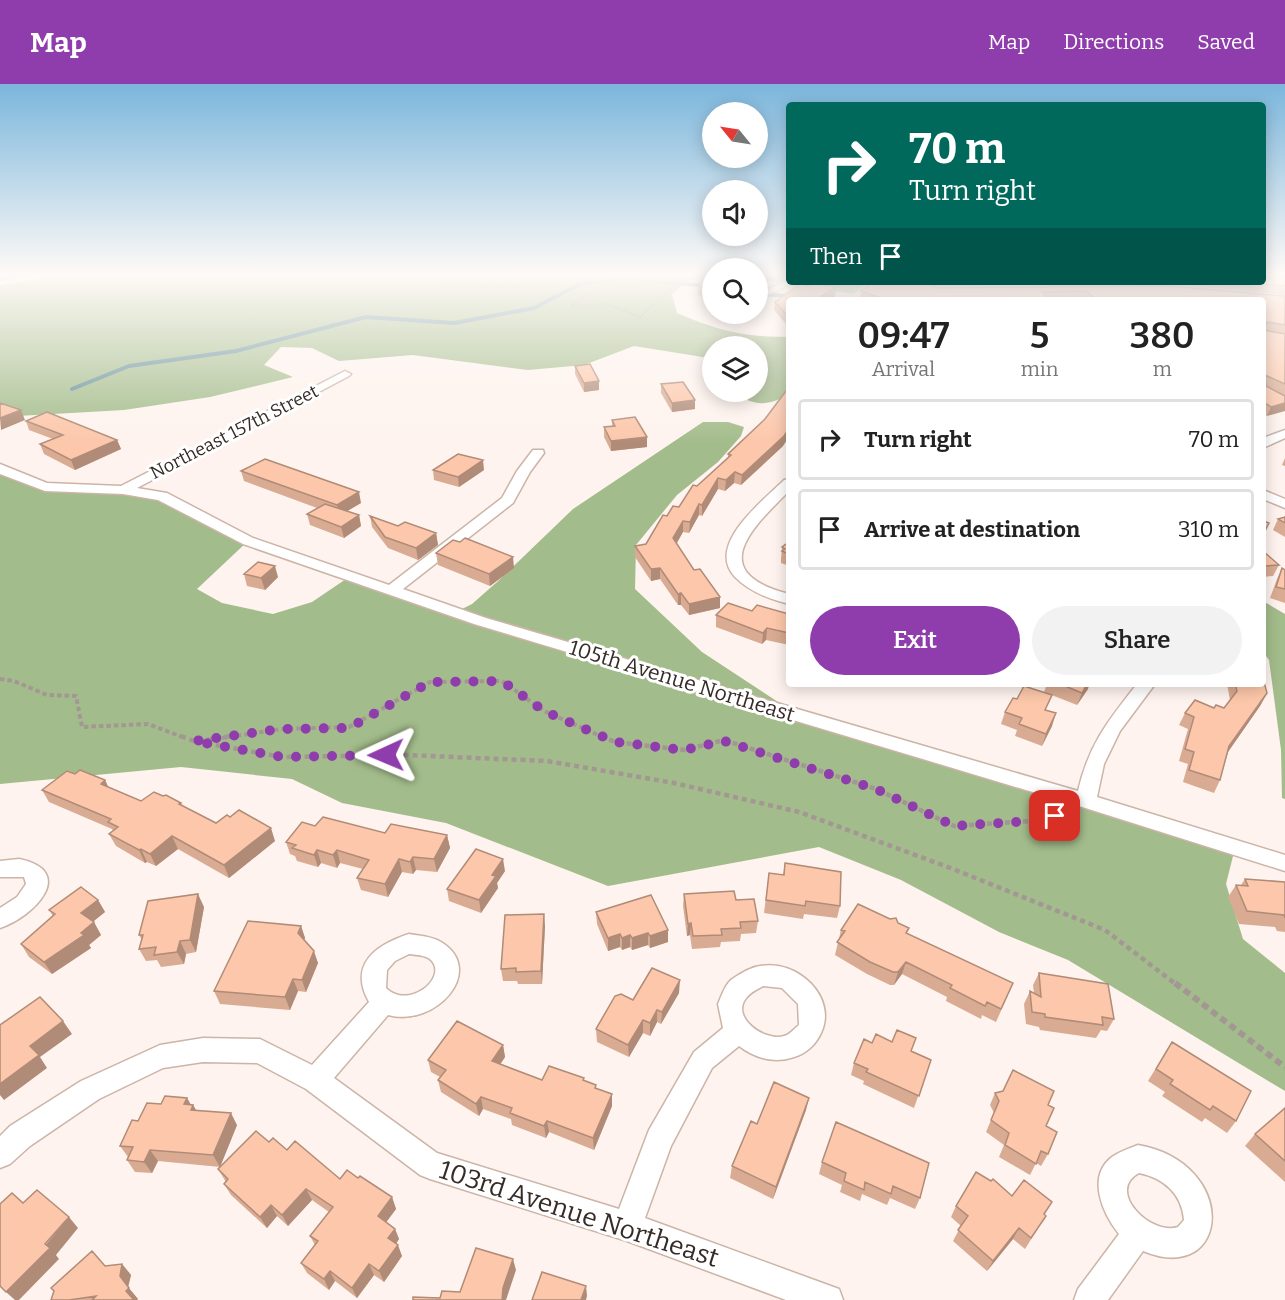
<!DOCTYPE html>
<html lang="en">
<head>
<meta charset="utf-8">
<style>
	body { margin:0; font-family:Bitter,serif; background:#f2f2f2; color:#222; height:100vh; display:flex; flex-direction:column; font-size:22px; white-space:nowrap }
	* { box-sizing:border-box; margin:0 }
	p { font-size:20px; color:#767676 }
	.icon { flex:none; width:33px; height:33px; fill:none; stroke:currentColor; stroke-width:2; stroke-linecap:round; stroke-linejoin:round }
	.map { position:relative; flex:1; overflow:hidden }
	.panel { position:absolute; left:786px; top:213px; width:480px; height:390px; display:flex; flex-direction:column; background:#fff; border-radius:6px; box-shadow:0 3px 15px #0003 }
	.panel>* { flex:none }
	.banner { position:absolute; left:786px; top:18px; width:480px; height:183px; border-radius:6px; box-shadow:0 3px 15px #0003; background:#00695c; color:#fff; overflow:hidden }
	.needle { width:39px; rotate:300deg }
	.controls { position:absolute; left:702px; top:18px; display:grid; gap:12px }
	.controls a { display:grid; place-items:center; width:66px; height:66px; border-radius:50%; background:#fff; box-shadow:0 3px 15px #0003; font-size:30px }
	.pin { position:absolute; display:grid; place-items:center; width:51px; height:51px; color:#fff; margin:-26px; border-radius:12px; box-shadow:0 3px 9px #0006 }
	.me { position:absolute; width:66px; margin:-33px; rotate:269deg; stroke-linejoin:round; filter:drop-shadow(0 0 4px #0008) }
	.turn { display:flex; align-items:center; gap:21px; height:126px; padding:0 24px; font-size:27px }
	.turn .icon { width:78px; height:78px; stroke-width:2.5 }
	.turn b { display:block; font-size:42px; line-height:51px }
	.then { display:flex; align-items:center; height:57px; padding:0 24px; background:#0003; gap:12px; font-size:22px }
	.eta { display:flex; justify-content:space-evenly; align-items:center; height:102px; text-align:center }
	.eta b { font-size:36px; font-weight:600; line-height:42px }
	.primary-button { display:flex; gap:12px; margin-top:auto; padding:12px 24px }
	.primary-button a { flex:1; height:69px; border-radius:36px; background:#8f3dac; color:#fff; font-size:24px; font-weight:600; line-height:69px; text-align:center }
	.primary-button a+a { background:#f2f2f2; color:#222 }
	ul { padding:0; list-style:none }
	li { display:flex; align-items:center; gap:18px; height:81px; margin:0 12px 9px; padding:0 12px; border:3px solid #e0e0e0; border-radius:6px }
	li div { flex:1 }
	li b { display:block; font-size:22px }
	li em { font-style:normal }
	header { display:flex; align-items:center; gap:36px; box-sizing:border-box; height:84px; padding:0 30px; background:#8f3dac; color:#fff }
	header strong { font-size:28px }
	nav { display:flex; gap:33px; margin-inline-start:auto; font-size:21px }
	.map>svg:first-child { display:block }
	.forest { fill:#a3bc8b }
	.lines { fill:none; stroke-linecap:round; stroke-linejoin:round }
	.stream { stroke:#648f9a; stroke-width:4 }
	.street-casing { stroke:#ccb4a7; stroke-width:3 }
	.path-far3 { stroke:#a29792; stroke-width:2; stroke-dasharray:2 1.5; stroke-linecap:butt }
	.path-far2 { stroke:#a29792; stroke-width:4; stroke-dasharray:4.5 3; stroke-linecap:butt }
	.path-far1 { stroke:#a29792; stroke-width:4.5; stroke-dasharray:5 4; stroke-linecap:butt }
	.path { stroke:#a29792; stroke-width:6; stroke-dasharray:7 4.5; stroke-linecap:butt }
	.street { fill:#fff; fill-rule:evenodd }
	.wall { fill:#d9ab92 }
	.shaded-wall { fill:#b08b77 }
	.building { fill:#fcc7aa; stroke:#b08b77; stroke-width:1.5 }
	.route { stroke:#8f3dac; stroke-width:10; stroke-dasharray:0 18 }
	.labels { text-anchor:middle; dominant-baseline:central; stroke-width:6; stroke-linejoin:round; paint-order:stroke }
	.far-street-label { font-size:18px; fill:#362c27; stroke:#fff }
	.street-label { font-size:21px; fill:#362c27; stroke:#fff }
	.near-street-label { font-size:26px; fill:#362c27; stroke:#fff }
</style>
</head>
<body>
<header>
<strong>Map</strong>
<nav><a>Map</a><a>Directions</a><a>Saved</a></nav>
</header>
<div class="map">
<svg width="1285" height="1216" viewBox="0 0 1285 1216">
	<rect width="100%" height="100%" fill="#fef3ee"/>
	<path class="forest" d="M70,190H712L686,198L672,210L677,229C719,247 744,253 789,253V311C767,321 756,324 735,308H758V262H712V280L709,274L634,262L584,281L528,286L413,271L339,277L312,264L281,263L264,281L293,293L210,313L124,326L0,333V201Z
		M758,190H789V198H869L853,210L758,195Z
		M703,338H728L744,343L741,352L718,378L677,411L636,461L635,505L702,568L798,631L1235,764L1226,800L1243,855L1285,889V1007L1068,876L999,848L901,796L819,763L608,802L446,739L342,719L292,695L181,683L0,700V384L45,403L162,412L248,457L197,505L222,519L273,530L312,518L349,493L454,529L472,520L497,498L573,425Z
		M1263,517L1285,530V715L1282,714L1281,666L1269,576L1263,568Z"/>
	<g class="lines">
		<path class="stream" d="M758,210L790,212
			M72,305L129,282L236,267L366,233L454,239L534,224L582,199L625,195L712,202"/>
		<g class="street-casing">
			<path id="street" d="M788,196L796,198L758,215V210Z
				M1034,198H1044L1064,216H1053Z
				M345,287L351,290L349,292L137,404L167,409L253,454L389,501L502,414L517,387L533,366H543L544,369L530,388L513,419L403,505L486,534L1078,707C1089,660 1108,637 1137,600H1155L1120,647L1104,680L1097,713L1285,771V787L1079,722L474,540L243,460L158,416L123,410L45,407L0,390V380L47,399L121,402Z
				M1285,346V354L1263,364V354Z
				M789,395V407C751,445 705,488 789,510V520C769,515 750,508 735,493C705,461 763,417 784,396Z
				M1263,406L1285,415V424L1263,415Z
				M19,775C78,787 34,833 0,844V824L17,813L26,800L24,793H0V777Z
				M409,850C419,852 431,852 441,858C487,886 436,944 388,931L334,994L437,1069L619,1125L649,1046L694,968L723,944L718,920C721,913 725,901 731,896C738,891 751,883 760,882C797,875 838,913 821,949C816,960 806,970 794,973C774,980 755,974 739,962L712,984L671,1062L645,1134L828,1201L839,1205L843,1216H786L627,1157L430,1095L420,1091L306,1005L257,979L203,978L163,984L99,1015L30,1062L10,1080L0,1084V1052L10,1042L81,997L160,961L203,954L260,955L312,981L369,918C348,880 376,861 409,850ZM409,870C417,871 427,871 432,877C447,895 408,926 386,904L387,886L395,877ZM763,902L782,904L798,920L799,941C794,945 789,951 784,952C765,958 729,933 747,913C751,908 758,905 763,902Z
				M1138,1061C1240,1079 1231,1203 1143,1167L1108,1216H1074L1078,1205L1119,1150C1103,1130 1086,1093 1112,1073C1119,1068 1130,1064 1138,1061ZM1139,1089C1164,1094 1182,1110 1184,1136L1178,1143C1151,1152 1105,1107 1139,1089Z"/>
		</g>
		<path class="path-far3" d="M406,190C457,198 510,209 561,194L562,192L556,190
			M621,190L607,195L601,201L602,206L576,217L572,222L606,220L640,233L681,195
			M638,190L668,195L712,194
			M0,196L39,190"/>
		<path class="path-far2" d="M0,595L14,597L47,611L76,612L82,643L148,640L185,654
			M222,654L281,645L349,643L430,598L502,597L544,627L605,654"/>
		<path class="path-far1" d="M181,652L194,657L282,673L407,671L547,677L674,699L799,728L953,785L1105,846L1177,901
			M601,652L615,658L684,666L724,656L876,705L954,742L1031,737L1055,732L1052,723
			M198,657L232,652"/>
		<path class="path" d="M1175,899L1285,983"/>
		<use href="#street" class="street"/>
	</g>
	<path class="wall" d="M712,190V223L698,210L699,201Z
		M1285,190V211L1166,200L932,202L935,204L1285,212V312L1267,332L1263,330V216H860L861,207L873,198H1263Z
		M812,199L836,203L835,212L828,216H789V240L787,241L774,226L775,218L800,200L808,202Z
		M575,282L599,297V306L584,308L575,290Z
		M661,300L695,316V325L672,328L661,309Z
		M765,335L783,362L741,401L734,399L725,407L718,405L702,432L699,431L689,449L683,448L676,459L720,524L689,531L681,521H678L660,495L651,497L635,473V462L646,460L667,432L679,423L697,402L728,374V370Z
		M612,336L647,353V363L611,367L604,353V343L612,342Z
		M26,337L117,356L121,365L75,386L44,370L40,360L53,355L29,346Z
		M1285,374V382L1282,381Z
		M433,386H484L459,403L434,396Z
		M241,387L361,419L347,427L359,431L361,442L344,454L310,441L307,430L317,424L244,397Z
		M370,432L398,442L436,449L438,461L418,476L388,464L372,443Z
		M1285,433V453L1273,446L1278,435Z
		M789,458V482L781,479V475L782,463Z
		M1263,467L1279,481L1273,492L1263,493Z
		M436,469L514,484L490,502L438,481Z
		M1282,484L1285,486V519L1270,514L1277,495Z
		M244,490L278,493L265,506L247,502Z
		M752,527L789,530V561L766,556L762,560L716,543V531Z
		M1047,600H1089L1088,605L1077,621L1044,608Z
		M1227,600H1263L1267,609L1260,622L1228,668L1220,696L1214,709L1183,698L1188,680L1179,677L1188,645L1179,641L1185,629L1214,624H1224L1230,616Z
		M1047,626L1052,642L1042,662L1015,652L1017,646L1001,640L1005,628Z
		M105,696L108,703L141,717L163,712L181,719L182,722L216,739L275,757L229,794L178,765L156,782L147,778L145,779L116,762L109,750L113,747L112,745L49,718L42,706Z
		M315,742L385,749L447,751L450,764L437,788L416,786L413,790L402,788L388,813L361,806L357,794L363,785L340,779L337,784L321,779L318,783L297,777L295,772L290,770L286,758Z
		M785,779L840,822L837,834L804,830L803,835L764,829L769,789L783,791Z
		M505,787L497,799L498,804L481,829L449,817L447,805Z
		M1245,795L1285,798V848L1277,847L1275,843L1239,840L1228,813L1236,801H1241Z
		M684,810L736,816L758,837L756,849L741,850L740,857L721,858L720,863L692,865L690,851L687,852L683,822Z
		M98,816L105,828L93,837L101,851L89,861L91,864L52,890L29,873L21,860L53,832L49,826Z
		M204,823L196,868L186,870L184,880L161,883L157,876L146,877L139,865L142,856L139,851Z
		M596,828L668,846V858L650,864L648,861L632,866L630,863L622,866L620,863L608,867L597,840Z
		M898,839L909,844L907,849L1008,911L996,938L982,931L981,935L946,917L947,913L902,890L894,901H890L867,890L835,871L841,846Z
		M301,842L305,854L304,856L318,879L306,908L298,907L290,926L220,920L214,907Z
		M545,842L542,900H518L517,897H503L501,885Z
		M1039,889L1114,935L1107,947L1101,946L1096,954L1040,946L1039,943L1026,940L1024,920L1030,907L1034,909L1033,901Z
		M679,909L661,940L657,938L650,952L643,949L629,973L597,958L596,945L633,916Z
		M1172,958L1236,1037L1227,1049L1205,1034L1202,1038L1162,1012L1165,1008L1148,997Z
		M872,959L912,967L931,976L914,1024L863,1000L864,997L851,991L854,979Z
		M503,961L505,973L500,980L542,996L584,997L596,1004L612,1010V1022L594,1066L549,1048L546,1054L512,1041L511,1035L483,1025L479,1032L441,1008L438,996L440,993L431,988L428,976Z
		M995,1009L1048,1021L1046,1042L1048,1070L1041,1082L1036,1079L1030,1091L999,1073L1004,1061L986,1048L994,1029L990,1021Z
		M187,1014L191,1021H193L196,1026L237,1041L220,1083L158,1077L152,1089L135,1088L127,1076L128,1073L120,1062L138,1037L161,1020Z
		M1285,1024V1098L1245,1062L1255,1050Z
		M806,1026L773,1115L730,1094L732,1082Z
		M836,1038L920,1114L915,1125L890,1114L887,1121L862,1110L860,1117L840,1108L842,1101L819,1090L822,1078Z
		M269,1058L340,1095L358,1094L392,1113L396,1125L386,1138L395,1145L399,1155L396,1160L402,1172L384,1198L374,1191L357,1214L335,1197L329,1206L307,1189L301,1179L315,1161L310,1152L329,1128L312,1116L288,1142L277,1132L267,1144L231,1111L224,1100L226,1098L218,1085Z
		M1012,1112L1046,1132L1025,1165L1013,1155L987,1187L953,1157L961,1142L951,1133L956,1122Z
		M122,1180L131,1191L128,1203L138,1215L137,1216H51Z"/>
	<path class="shaded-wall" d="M836,203L835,212L828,216H815Z
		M789,231V240L787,241L788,232Z
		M599,297V306L584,308V299Z
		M695,316V325L672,328V319Z
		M1285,319V327L1267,332L1271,323Z
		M21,326L25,336L1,346L0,334Z
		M789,344V353L783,362L741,401L742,391Z
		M647,353V363L611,367V357Z
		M117,356L121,365L75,386L71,376Z
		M483,376L484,386L459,403L458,393Z
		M735,388L734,399L725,407L726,396Z
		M718,394V405L702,432V421Z
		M359,408L361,419L339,432L337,421Z
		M699,420V431L689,449L690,438Z
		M359,431L361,442L344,454L341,443Z
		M683,437V448L673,466V454Z
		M436,449L438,461L418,476L416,464Z
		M513,473L514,484L490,502L489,490Z
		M275,482L278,493L265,506L261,494Z
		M660,484V495L651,497V485Z
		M681,509V521H678V510Z
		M720,513V524L689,531V520Z
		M767,544L766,556L762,560L763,549Z
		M1087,600H1089L1088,605L1077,621L1082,609Z
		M1267,609L1260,622L1223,675L1229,662Z
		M1056,629L1052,642L1042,662L1046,650Z
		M105,696L111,709L101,700Z
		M271,744L275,757L229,794L224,781Z
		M447,751L450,764L437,788L434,775Z
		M172,752L178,765L156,782L150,770Z
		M141,765L147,778L145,779L139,766Z
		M317,766L321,779L318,783L314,771Z
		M337,766L340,779L337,784L333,771Z
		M413,773L416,786L413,790L410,778Z
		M399,775L402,788L388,813L385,800Z
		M503,775L505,787L497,799L498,804L481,829L479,816L492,791Z
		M198,810L204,823L196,868L190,856Z
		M98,816L105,828L89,841L81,829Z
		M544,830L545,842L542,900L541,887Z
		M94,838L101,851L89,861L91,864L52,890L44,878Z
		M691,839L690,851L687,852L688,840Z
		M301,842L305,854L302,861L298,849Z
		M668,846V858L650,864V852Z
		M648,849V861L632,866V854Z
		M620,850V863L608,867V854Z
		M630,851V863L622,866V854Z
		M180,857L186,870L184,880L177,868Z
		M314,867L318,879L306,908L302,896Z
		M906,878L902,890L894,901L898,888Z
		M293,895L298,907L290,926L285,913Z
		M680,896L679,909L661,940L662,928Z
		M657,926V938L650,952V939Z
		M643,936V949L629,973L628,961Z
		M63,937L72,950L40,973L47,984L4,1016L0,1011V1000L30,962Z
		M503,961L505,973L494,990L492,977Z
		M612,1010V1022L594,1066L593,1054Z
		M481,1013L483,1025L479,1032L476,1020Z
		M187,1014L192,1023L193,1021L200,1033L184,1020Z
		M809,1014L806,1026L773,1115L776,1103Z
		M231,1029L237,1041L220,1083L213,1071Z
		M547,1037L549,1048L546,1054L544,1042Z
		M150,1066L158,1077L152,1089L144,1078Z
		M306,1105L312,1116L288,1142L282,1131Z
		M392,1113L396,1125L382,1144L378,1132Z
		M271,1121L277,1132L267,1144L260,1133Z
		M69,1133L78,1144L56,1171L59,1175L19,1216H15L6,1208Z
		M1019,1144L1013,1155L987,1187L993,1177Z
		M395,1145L399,1155L392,1165L388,1154Z
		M398,1161L402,1172L384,1198L379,1187Z
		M513,1175L516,1186L506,1216H502L503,1204Z
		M122,1180L131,1191L128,1203L138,1215L137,1216H134L126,1207L120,1192Z
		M369,1180L374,1191L357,1214L352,1204Z
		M330,1187L335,1197L329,1206L324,1195Z
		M586,1202L587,1212L586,1216H581Z"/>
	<path class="building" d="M703,190H712V214L699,201Z
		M1263,190H1285V202L1241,198H1263Z
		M873,198H928L935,204L1169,202L1285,212V241L1267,238L1264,246L1285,250V300L1265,291L1266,302L1285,312V319L1271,323L1263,318V216H1097L1086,207L1042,208L1051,216H887L861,207Z
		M812,199L836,203L815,216H789V231L788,232L775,218L800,200L808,202Z
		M590,280L599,297L584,299L575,282Z
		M683,298L695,316L672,319L661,300Z
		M786,307L789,308V344L784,352L742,391L735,388L726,396L718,394L702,421L699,420L690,438L683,437L673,454L694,486L700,485L720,513L689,520L681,509L678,510L660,484L651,485L635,462L646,460L663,431L667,432L673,422L679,423L693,401L697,402L731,371L728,370L765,335Z
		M0,319L21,326L0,334Z
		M47,328L117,356L71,376L40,360L63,351L26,337Z
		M635,333L647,353L611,357L604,343L615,342L612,336Z
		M458,370L483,376L458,393L433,386Z
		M265,375L359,408L337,421L241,387Z
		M325,420L359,431L341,443L307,430Z
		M370,432L398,442L405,438L436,449L416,464L385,453Z
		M1285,433V439L1278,435Z
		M1263,437L1269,439L1263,451Z
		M465,454L513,473L489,490L436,469L453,456L460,458Z
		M789,458V470L782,467L785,465L782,463Z
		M1263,467L1279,481L1263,482Z
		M258,478L275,482L261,494L244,490Z
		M1282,484L1285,486V505L1276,503Z
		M728,519L752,527L757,521L789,530V549L767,544L763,549L716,531Z
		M1263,594L1267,609L1229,662L1220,696L1189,686L1194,668L1185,665L1194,633L1185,629L1195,616L1214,624L1216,621L1224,624L1237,607L1235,600H1263Z
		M1060,600H1087L1082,609Z
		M1024,602L1052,611L1045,626L1056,629L1046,650L1019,640L1022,634L1005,628L1013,614L1017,615Z
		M80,686L105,696L101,700L141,717L154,708L163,712L166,711L181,719L179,720L216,739L227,731L230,733L239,726L271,744L224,781L172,752L150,770L141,765L139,766L109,750L118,743L108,738L111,735L42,706L67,687L75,690Z
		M323,733L385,749L391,740L447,751L434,775L413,773L410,778L399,775L385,800L357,794L369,776L337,766L333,771L317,766L314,771L292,764L296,761L286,758L302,738L315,742Z
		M476,765L503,775L492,791L496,792L479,816L447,805Z
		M785,779L841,788L840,822L806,817L805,822L766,816L769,789L784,791Z
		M1245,795L1285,798V834L1284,831L1247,827L1236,801L1248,802Z
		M81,803L98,816L81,829L94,838L81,849L84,851L44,878L21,860L55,830L49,826Z
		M734,807L736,816L754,815L758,837L740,838L741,844L721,845L722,851L693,852L691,839L688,840L684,810Z
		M198,810L190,856L180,857L177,868L154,871L156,863L139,865L143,851H139L148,817Z
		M651,811L668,846L650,852L648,849L632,854L630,851L622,854L620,850L608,854L596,828Z
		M858,820L890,835L896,834L898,839L909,844L906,849L1013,899L1001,925L987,918L985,922L950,904L952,901L906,878L898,888H893L870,878L837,858L845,847L841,846Z
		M544,830L541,887L516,888V884L501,885L505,831Z
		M248,837L301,842L298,849L314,867L302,896L293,895L285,913L214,907Z
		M652,884L680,896L662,928L657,926L650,939L643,936L628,961L596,945L615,912L621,910L633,916Z
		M1039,889L1108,900L1114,935L1102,933L1103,941L1045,933V930L1032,928L1030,907L1041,913Z
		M40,913L63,937L30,962L39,971L0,1000V941Z
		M457,937L503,961L492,977L542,996L549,982L584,994L583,996L596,1001L595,1004L612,1010L593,1054L547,1037L544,1042L510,1029L512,1024L481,1013L476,1020L438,996L446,986L428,976Z
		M897,946L916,954L911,967L931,976L919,1012L866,988L868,985L854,979L864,955L872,959L876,950L892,958Z
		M1172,958L1251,1007L1236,1037L1213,1022L1210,1026L1170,1000L1173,996L1156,985Z
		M1013,986L1054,1007L1048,1021L1054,1024L1046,1042L1057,1048L1048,1070L1041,1067L1036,1080L1005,1061L1009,1049L991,1036L999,1017L995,1009L1003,1007Z
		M774,998L809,1014L776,1103L732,1082L751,1037L757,1040Z
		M165,1012L187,1014L184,1020L193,1021L191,1026L231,1029L213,1071L150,1066L144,1078L127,1076L133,1063L120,1062L132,1036L138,1037L147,1019L161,1020Z
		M1285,1024V1077L1255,1050Z
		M836,1038L929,1079L920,1114L893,1102L891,1110L865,1098L864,1106L844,1097L846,1089L822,1078Z
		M256,1047L269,1058L273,1054L287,1066L295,1057L340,1095L347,1086L358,1094L360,1092L392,1113L378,1132L395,1145L388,1154L398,1161L379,1187L369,1180L352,1204L330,1187L324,1195L301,1179L318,1157L310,1152L333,1123L306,1105L282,1131L271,1121L260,1133L224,1100L228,1095L218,1085Z
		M976,1088L991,1097L993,1095L1012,1112L1024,1096L1052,1118L1044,1130L1046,1132L1031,1154L1019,1144L993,1177L958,1146L968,1132L956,1122Z
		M37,1106L69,1133L45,1160L50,1164L6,1208L0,1202V1120L12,1109L23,1119Z
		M476,1164L513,1175L503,1204L502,1216H413V1213L440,1214L442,1207L460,1208Z
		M92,1167L105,1182L122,1180L120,1192L129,1204L126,1207L134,1216H92L96,1212L69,1216H51L54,1207L51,1204Z
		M542,1188L586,1202L581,1216H532Z"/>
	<linearGradient id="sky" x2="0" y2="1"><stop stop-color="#7bb6dc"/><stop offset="0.53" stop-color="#fffaf7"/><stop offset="1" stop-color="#fffaf7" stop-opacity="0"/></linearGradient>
	<rect width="1285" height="360" fill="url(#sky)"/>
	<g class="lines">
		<path class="route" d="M386,671L282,673L194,657L281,645L349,644L430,598L502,597L544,627L615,658L684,666L724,657L876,705L954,742L1031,737L1055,732"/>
	</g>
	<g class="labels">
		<g class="far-street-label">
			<text transform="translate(234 348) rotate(-27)">Northeast 157th Street</text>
		</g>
		<g class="street-label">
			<text transform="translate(682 597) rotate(17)">105th Avenue Northeast</text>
		</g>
		<g class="near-street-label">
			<text transform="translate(579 1130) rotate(18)">103rd Avenue Northeast</text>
		</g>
	</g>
</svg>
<div class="controls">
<a><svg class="needle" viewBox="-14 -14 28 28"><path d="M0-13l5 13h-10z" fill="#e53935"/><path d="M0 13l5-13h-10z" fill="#767676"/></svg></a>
<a><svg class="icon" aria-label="sound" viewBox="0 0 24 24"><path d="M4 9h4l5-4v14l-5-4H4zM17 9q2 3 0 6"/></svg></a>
<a><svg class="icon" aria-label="search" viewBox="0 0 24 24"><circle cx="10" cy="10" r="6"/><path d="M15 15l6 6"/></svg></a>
<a><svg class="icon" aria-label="layers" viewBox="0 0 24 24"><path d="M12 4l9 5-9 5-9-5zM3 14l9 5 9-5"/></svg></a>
</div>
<div class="pin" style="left:1055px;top:732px;background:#d93025"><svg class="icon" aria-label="arrive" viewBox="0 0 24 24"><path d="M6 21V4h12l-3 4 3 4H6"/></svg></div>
<svg class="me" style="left:386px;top:671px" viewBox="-20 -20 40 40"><path d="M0-17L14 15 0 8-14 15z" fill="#8f3dac" stroke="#fff" stroke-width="4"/></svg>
<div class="banner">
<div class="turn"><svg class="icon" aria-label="right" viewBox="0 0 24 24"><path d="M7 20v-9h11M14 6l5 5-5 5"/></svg><div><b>70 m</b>Turn right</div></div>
<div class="then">Then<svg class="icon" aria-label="arrive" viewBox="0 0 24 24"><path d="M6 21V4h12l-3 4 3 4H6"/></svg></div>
</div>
<section class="panel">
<div class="eta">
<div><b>09:47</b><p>Arrival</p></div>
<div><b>5</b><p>min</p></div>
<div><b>380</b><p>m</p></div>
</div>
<ul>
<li><svg class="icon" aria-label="right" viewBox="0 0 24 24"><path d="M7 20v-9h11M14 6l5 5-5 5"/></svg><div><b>Turn right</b></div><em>70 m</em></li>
<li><svg class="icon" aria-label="arrive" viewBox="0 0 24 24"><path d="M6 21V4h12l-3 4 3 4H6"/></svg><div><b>Arrive at destination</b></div><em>310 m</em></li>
</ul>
<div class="primary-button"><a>Exit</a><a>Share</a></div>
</section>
</div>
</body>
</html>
